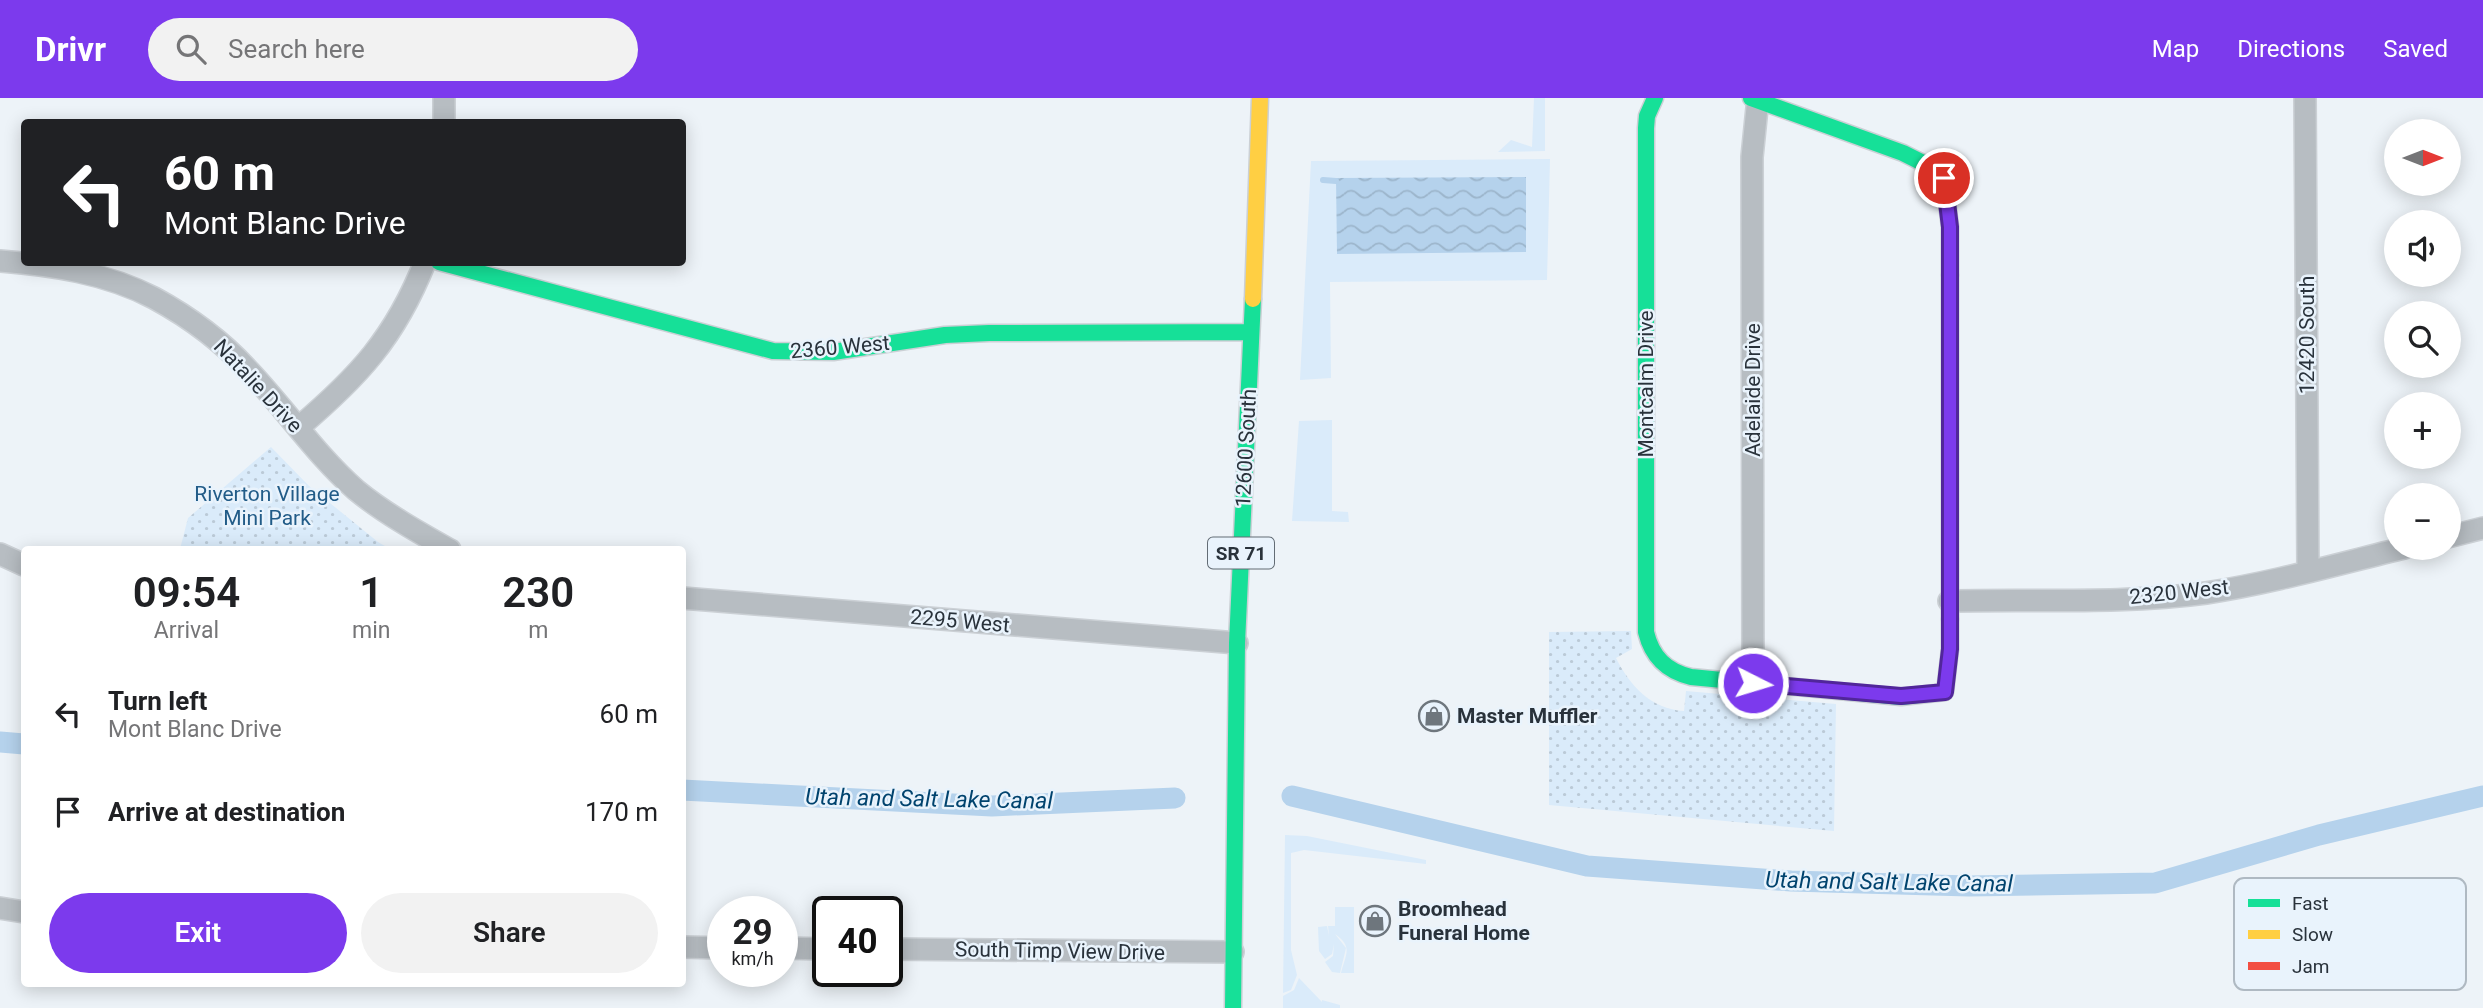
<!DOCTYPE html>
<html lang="en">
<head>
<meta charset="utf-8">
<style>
	body { margin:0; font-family:Roboto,sans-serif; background:#f2f2f2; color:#202124; height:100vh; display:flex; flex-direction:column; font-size:26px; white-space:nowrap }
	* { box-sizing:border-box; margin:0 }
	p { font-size:23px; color:#757577 }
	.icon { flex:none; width:38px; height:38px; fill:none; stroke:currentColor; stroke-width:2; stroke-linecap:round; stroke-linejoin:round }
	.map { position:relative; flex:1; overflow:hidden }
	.sheet { position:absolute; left:21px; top:448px; width:665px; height:441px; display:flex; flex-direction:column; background:#fff; border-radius:7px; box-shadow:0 4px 18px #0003 }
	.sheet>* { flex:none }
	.top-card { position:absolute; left:21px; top:21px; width:665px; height:147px; border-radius:7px; box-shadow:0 4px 18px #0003; background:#202124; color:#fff; overflow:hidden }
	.needle { width:46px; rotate:90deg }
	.fabs { position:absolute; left:2384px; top:21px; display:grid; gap:14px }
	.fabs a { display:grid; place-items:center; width:77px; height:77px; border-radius:50%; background:#fff; box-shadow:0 4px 18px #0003; font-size:35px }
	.speed { position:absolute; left:707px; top:798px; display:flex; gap:14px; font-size:35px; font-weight:700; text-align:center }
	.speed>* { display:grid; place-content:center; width:91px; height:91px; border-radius:50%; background:#fff; box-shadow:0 4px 18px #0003; line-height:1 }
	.speed small { font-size:18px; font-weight:400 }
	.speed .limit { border:4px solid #111; border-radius:10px; background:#fff; color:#111 }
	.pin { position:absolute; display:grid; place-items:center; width:60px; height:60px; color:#fff; margin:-30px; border:4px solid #fff; border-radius:50%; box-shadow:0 2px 7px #0007 }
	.me { position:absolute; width:77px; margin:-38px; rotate:95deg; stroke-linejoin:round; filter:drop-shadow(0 0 5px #0008) }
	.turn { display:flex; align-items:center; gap:24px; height:147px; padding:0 28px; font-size:32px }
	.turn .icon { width:91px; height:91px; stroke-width:2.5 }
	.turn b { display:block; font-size:49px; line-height:60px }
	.eta { display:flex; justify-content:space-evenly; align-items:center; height:119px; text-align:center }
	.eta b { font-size:42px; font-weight:600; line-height:49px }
	.button { display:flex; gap:14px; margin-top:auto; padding:14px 28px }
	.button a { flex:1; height:80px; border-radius:42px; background:#7c3aed; color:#fff; font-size:28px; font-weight:600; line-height:80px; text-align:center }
	.button a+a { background:#f2f2f2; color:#202124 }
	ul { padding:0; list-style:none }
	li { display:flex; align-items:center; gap:21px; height:98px; padding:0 28px }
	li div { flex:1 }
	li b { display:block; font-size:26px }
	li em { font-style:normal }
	header { display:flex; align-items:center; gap:42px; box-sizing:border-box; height:98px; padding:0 35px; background:#7c3aed; color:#fff }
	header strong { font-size:33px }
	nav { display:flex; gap:38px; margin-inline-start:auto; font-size:24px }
	.search { width:490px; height:63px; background:#f2f2f2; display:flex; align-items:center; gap:18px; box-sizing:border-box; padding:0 24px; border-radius:38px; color:#757577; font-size:26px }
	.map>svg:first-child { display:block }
	.green { fill:#daebfa }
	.park { fill:url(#park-dots) }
	.water { fill:url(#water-waves) }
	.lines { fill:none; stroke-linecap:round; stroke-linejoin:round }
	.stream { stroke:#b5d2ec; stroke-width:6 }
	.canal { stroke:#b5d2ec; stroke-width:21 }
	.street-casing { stroke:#cbd0d5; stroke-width:24 }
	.fast-casing { stroke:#cbd0d5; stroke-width:19 }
	.slow-casing { stroke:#cbd0d5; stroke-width:19 }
	.jam-casing { stroke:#cbd0d5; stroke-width:19 }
	.street { stroke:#b7bdc2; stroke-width:21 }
	.fast { stroke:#16e098; stroke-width:16 }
	.slow { stroke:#ffcf43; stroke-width:16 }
	.jam { stroke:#f24e42; stroke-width:16 }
	.route-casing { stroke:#51269a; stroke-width:18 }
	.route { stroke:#7c3aed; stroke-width:12 }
	.labels { text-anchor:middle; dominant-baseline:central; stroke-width:5; stroke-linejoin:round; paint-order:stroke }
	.shield { fill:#e9f3fc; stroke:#636c75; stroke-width:2 }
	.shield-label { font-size:19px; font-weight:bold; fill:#29323b }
	.street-label { font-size:21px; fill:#29323b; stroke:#e9f3fc }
	.park-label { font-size:21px; fill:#225c88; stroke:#e9f3fc }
	.poi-label { font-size:21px; font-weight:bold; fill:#29323b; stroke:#e9f3fc; text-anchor:start }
	.water-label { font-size:23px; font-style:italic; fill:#00436e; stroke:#e9f3fc }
	.key { fill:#e9f3fc; stroke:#afb9c2; stroke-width:2 }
	.key-label { font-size:19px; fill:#29323b }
</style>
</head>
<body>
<header>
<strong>Drivr</strong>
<div class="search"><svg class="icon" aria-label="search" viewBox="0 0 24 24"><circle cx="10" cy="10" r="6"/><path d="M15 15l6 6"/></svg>Search here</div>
<nav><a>Map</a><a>Directions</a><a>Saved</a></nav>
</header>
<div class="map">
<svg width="2483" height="910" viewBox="0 0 2483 910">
	<defs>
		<pattern id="park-dots" width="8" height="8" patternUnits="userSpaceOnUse" patternTransform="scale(1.75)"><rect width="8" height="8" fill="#daebfa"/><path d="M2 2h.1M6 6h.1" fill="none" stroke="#bbcad7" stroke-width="1.8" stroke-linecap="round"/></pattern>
		<pattern id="water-waves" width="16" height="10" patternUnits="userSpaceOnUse" patternTransform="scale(1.75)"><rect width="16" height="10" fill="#b5d2ec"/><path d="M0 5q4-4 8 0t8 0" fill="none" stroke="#9cb5cb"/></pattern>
	</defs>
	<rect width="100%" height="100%" fill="#edf3f8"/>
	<path class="green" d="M1534,0H1545V53L1498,54L1511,42L1532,49Z
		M1550,61L1547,182L1330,184L1331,280L1300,282L1311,63Z
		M1332,322V413L1348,414L1349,424L1292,423L1299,323Z
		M1285,737L1307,738L1426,762V766L1304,752L1291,755V852L1297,877L1291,892L1283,895Z
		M1335,809H1354V875H1341C1346,855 1353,849 1335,836L1346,850L1340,875L1332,874L1325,864L1333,858L1334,846L1332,856L1325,861L1319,853L1318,829L1327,828L1329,838L1328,828H1335Z
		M1299,880L1322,904V902L1340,907V910H1283V898L1294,892Z"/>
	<path class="park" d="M271,349L309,388L378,444L390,451H180L188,420Z
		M1631,533L1632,551L1616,560C1630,588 1651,611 1684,613L1686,593L1836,606L1834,733L1549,707V534Z"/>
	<path class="water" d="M1526,79V154L1337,156L1336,80Z"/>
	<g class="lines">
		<path class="stream" d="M1323,82L1336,83"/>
		<path class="canal" d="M0,644L24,646
			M682,692L992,708L1175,700
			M1292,698L1587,768L1791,783L1969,788L2155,785L2319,737L2483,698"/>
		<g class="street-casing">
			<path id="street" d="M2305,0L2308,473
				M444,24V0
				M0,163C52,167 106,175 154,200C189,219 223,244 250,274C286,312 316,357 356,392C384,415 418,434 450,452
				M298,330C358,279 395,240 425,164
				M2448,439L2483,430
				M0,456L24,467
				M682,500L1237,545
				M1949,503C2033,501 2124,506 2206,495C2272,485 2338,466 2404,450
				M1753,585L1752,59L1758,0
				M0,810L24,814
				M682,849L723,850
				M782,850L828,851
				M887,851L1233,854"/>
		</g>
		<g class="fast-casing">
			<path id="fast" d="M1655,0L1647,18L1646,30V534C1652,559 1666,573 1691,579L1901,599L1945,594L1950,551V521
				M1751,0L1903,55L1927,67L1944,80L1950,129V177
				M439,164L773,253L833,254L945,237L989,235L1251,234
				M1233,910L1237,545L1253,201"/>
		</g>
		<g class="slow-casing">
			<path id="slow" d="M1253,201L1260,0"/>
		</g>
		<g class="jam-casing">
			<path id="jam" d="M1950,177V521"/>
		</g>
		<use href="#street" class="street"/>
		<use href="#fast" class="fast"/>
		<use href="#slow" class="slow"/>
		<use href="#jam" class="jam"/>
	</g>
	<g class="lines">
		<g class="route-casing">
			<path id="route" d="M1753,585L1901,598L1945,594L1950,551V129L1944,80"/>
		</g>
		<use href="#route" class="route"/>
	</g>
	<defs>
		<g id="shop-ring" transform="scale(1.575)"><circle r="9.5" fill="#e9f3fc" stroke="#6e767d" stroke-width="1.5"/><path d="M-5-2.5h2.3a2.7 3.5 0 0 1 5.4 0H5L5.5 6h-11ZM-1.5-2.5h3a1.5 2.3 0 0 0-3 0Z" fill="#6e767d"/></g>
	</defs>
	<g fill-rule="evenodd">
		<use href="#shop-ring" x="1434" y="618"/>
		<use href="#shop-ring" x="1375" y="823"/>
	</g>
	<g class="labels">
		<rect class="shield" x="1208" y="439.5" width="66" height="31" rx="5"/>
		<g class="shield-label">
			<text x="1241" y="455">SR 71</text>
		</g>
		<g class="street-label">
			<text transform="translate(2307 237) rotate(-90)">12420 South</text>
			<text transform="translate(840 249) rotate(-5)">2360 West</text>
			<text transform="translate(1646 286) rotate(-90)">Montcalm Drive</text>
			<text transform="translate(258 288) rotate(47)">Natalie Drive</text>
			<text transform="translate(1753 292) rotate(-90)">Adelaide Drive</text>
			<text transform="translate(1246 350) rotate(-87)">12600 South</text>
			<text transform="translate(2179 494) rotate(-6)">2320 West</text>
			<text transform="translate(960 523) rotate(5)">2295 West</text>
			<text transform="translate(1060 853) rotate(1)">South Timp View Drive</text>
		</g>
		<g class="park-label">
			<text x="267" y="396">Riverton Village<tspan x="267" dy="24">Mini Park</tspan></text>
		</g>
		<g class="poi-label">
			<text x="1457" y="618">Master Muffler</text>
			<text x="1398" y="811">Broomhead<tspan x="1398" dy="24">Funeral Home</tspan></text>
		</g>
		<g class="water-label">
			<text transform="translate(929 701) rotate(1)">Utah and Salt Lake Canal</text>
			<text transform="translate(1889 784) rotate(1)">Utah and Salt Lake Canal</text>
		</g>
	</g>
	<rect x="2234" y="780" width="232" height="112" rx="10" class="key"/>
	<rect x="2248" y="801" width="32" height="8" fill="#16e098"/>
	<rect x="2248" y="832" width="32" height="9" fill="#ffcf43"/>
	<rect x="2248" y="864" width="32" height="8" fill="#f24e42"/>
	<g class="key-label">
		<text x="2292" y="812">Fast</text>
		<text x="2292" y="843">Slow</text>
		<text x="2292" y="875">Jam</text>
	</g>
</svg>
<div class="fabs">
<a><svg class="needle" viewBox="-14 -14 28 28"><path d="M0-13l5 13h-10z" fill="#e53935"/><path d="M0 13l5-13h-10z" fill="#757577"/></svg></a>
<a><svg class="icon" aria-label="sound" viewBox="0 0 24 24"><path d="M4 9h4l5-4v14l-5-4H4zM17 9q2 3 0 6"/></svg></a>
<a><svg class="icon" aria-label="search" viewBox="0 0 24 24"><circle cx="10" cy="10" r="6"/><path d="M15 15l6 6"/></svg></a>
<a>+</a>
<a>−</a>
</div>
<div class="speed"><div>29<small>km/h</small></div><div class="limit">40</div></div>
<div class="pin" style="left:1944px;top:80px;background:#d93025"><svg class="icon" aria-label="arrive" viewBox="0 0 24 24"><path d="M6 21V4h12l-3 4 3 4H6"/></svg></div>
<svg class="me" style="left:1753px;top:585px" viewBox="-20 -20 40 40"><circle r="17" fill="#7c3aed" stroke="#fff" stroke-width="3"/><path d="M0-11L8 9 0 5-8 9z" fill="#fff"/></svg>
<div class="top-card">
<div class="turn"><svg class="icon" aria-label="left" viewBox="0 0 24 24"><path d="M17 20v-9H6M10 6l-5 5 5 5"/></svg><div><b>60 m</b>Mont Blanc Drive</div></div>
</div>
<section class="sheet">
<div class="eta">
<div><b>09:54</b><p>Arrival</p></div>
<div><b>1</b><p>min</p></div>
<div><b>230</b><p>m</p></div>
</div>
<ul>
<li><svg class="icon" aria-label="left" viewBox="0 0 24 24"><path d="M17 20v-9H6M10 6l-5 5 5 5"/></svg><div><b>Turn left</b><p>Mont Blanc Drive</p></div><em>60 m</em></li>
<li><svg class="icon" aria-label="arrive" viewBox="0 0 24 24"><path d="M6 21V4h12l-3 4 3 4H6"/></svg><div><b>Arrive at destination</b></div><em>170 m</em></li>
</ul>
<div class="button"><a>Exit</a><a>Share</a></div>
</section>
</div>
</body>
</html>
